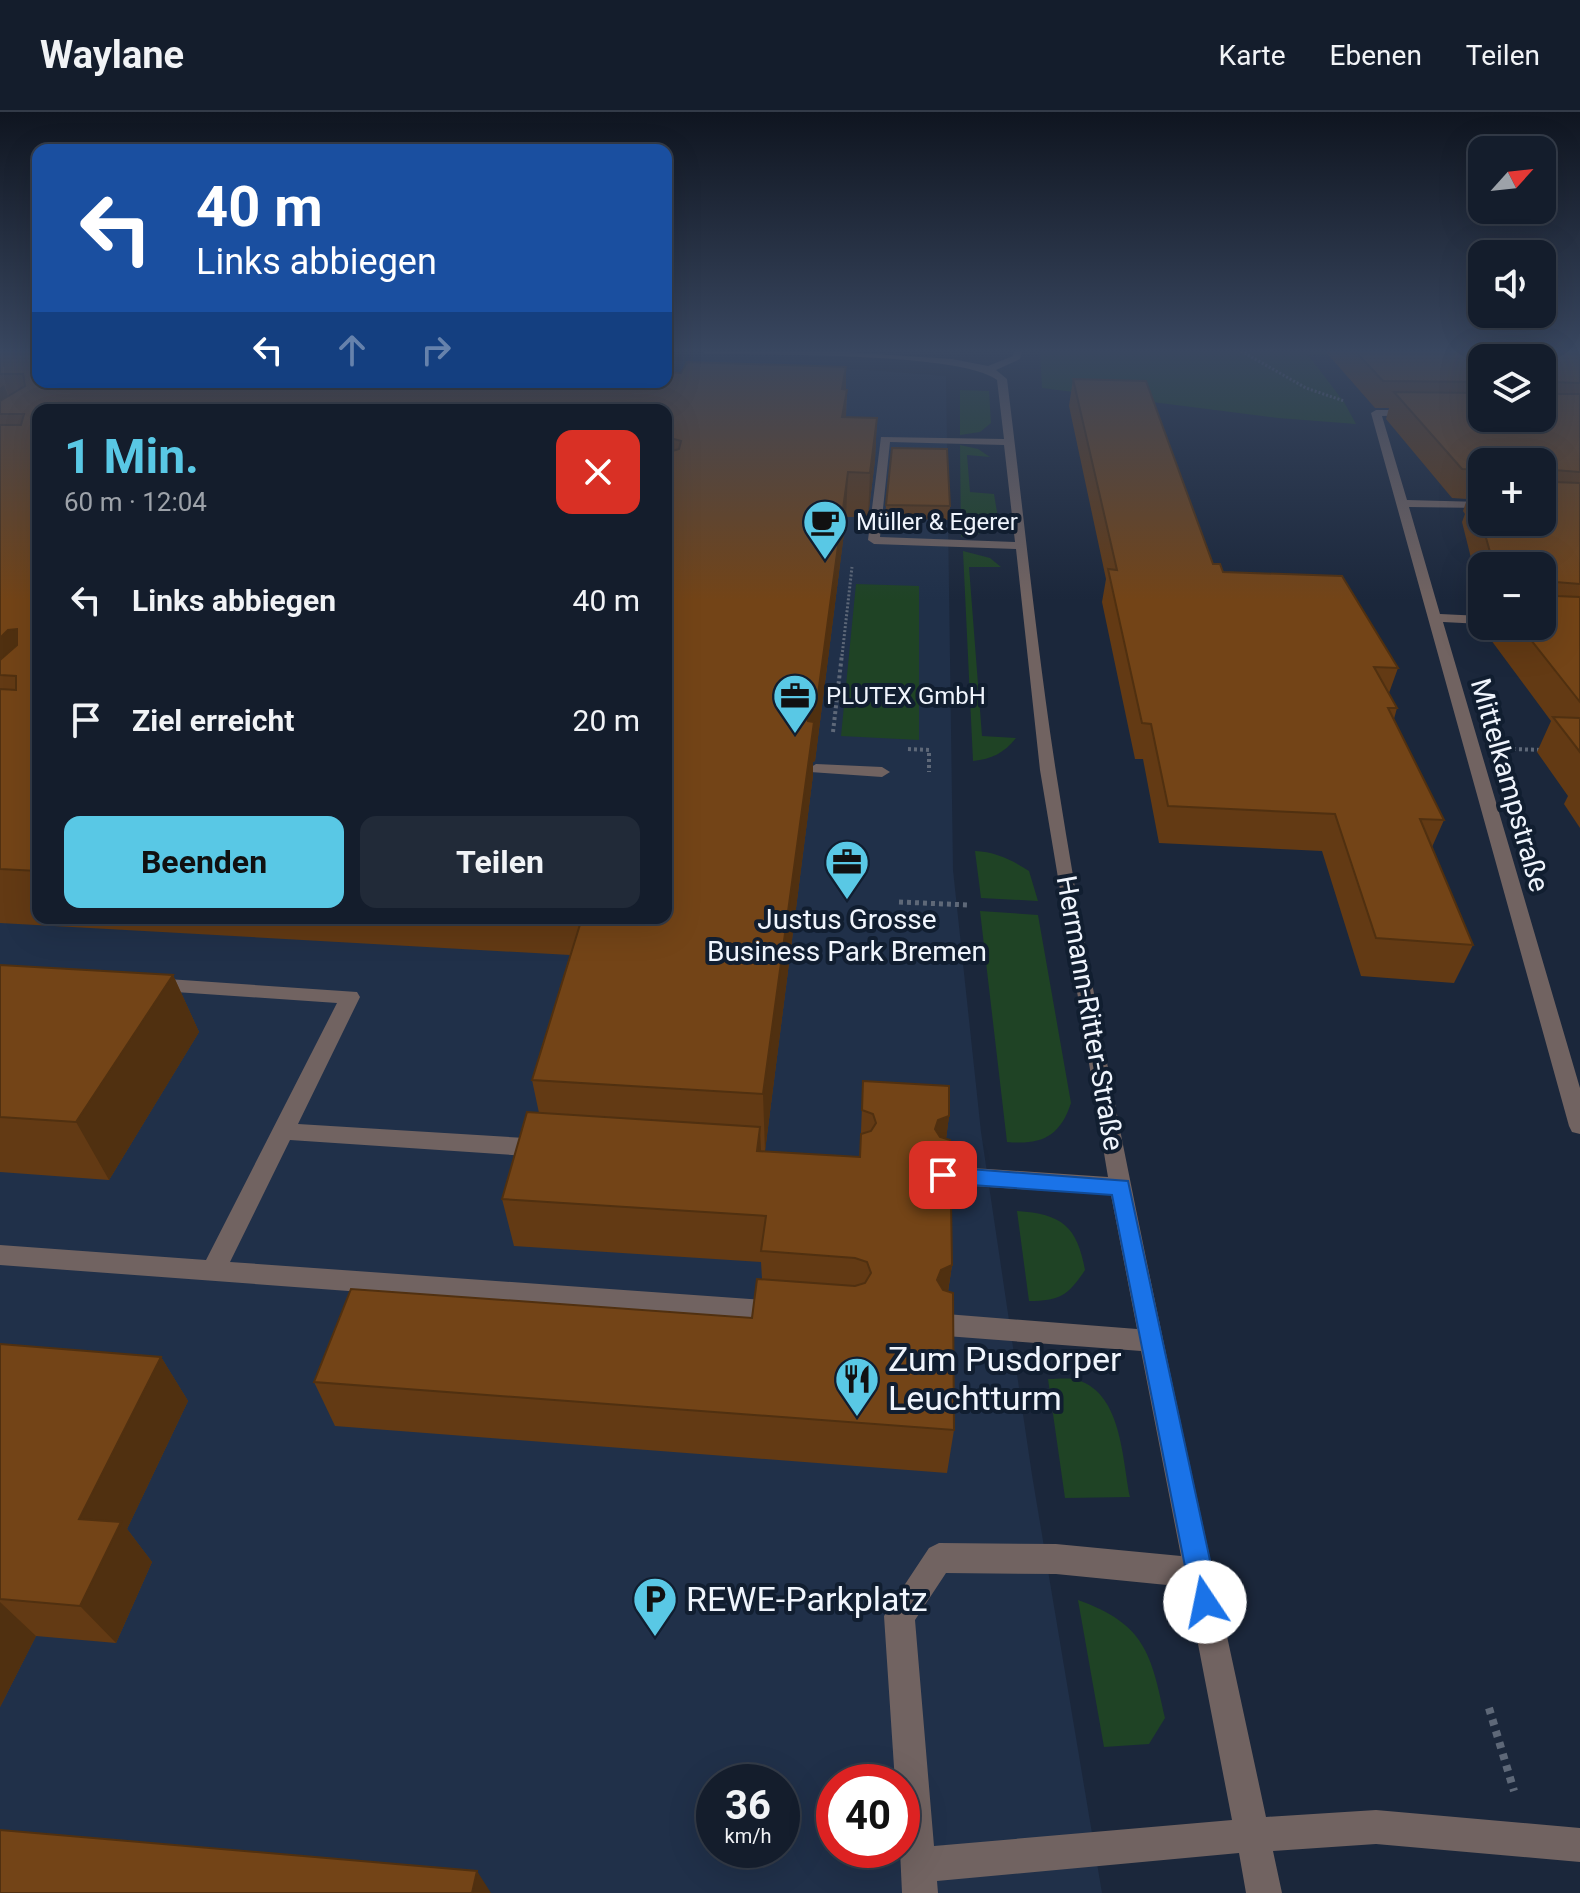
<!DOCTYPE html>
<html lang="de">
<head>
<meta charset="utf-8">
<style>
	body { margin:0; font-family:Roboto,sans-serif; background:#212a38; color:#f1f3f6; height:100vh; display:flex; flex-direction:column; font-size:30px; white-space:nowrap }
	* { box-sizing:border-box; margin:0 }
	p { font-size:26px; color:#9da2a9 }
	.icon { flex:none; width:44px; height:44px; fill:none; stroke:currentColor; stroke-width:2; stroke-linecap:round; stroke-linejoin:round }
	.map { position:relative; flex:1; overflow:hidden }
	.panel { position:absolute; left:32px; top:292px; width:640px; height:520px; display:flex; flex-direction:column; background:#141d2c; border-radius:16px; box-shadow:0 8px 32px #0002,0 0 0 2px #333b48 }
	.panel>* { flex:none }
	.guide { position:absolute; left:32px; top:32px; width:640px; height:244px; border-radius:16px; box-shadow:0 8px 32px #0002,0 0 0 2px #333b48; background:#1a4fa0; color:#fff; overflow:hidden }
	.needle { width:52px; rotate:63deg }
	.fabs { position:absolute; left:1468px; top:24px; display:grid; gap:16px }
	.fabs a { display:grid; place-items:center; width:88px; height:88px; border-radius:16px; background:#141d2c; box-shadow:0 8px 32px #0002,0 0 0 2px #333b48; font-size:40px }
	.speed { position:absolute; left:696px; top:1652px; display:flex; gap:16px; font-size:40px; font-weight:700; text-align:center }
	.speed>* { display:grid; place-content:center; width:104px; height:104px; border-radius:50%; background:#141d2c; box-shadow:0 8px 32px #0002,0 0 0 2px #333b48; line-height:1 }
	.speed small { font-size:20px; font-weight:400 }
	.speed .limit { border:12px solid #d22; background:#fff; color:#111 }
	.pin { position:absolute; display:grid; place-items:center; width:68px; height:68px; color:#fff; margin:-34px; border-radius:16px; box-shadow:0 4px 12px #0006 }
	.me { position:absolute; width:88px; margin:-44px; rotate:349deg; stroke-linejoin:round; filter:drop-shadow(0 0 6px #0008) }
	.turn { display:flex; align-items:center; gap:28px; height:168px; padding:0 32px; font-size:36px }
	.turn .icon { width:104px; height:104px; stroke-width:2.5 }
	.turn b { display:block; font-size:56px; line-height:68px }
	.lanes { display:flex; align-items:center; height:76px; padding:0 32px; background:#0003; justify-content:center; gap:40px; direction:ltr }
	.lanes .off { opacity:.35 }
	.round { display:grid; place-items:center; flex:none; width:84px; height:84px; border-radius:16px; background:#212a38 }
	.headline { display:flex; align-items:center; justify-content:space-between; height:136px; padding:0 32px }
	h1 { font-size:48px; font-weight:700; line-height:60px; color:#59c8e5 }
	.primary-button { display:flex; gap:16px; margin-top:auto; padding:16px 32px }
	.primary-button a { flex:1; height:92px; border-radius:16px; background:#59c8e5; color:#111; font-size:32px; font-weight:700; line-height:92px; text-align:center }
	.primary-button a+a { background:#212a38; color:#f1f3f6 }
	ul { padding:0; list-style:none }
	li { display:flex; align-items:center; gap:24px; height:120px; padding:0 32px }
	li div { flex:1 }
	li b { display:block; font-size:30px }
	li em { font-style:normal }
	header { display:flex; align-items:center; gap:48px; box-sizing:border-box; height:112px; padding:0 40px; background:#141d2c; border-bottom:2px solid #333b48 }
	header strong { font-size:38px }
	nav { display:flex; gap:44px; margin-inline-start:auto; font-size:28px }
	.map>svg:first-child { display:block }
	.built { fill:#203049; fill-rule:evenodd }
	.green { fill:#1f4325 }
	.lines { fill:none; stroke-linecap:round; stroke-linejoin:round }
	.path-far3 { stroke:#5e6878; stroke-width:3; stroke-dasharray:2 2; stroke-linecap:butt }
	.path-far2 { stroke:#5e6878; stroke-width:4; stroke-dasharray:3 3; stroke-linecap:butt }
	.path-far1 { stroke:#5e6878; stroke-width:5; stroke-dasharray:4 4; stroke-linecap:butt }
	.path { stroke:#5e6878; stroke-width:8; stroke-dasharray:6 6; stroke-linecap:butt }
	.minor { fill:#716361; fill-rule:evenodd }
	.wall { fill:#633a14; fill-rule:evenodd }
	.shaded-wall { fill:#503010 }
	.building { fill:#734417; stroke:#503010; stroke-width:2 }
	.route { fill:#1a73e8; stroke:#114b97; stroke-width:2 }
	.labels { text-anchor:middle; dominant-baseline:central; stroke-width:8; stroke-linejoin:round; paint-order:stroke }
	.far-poi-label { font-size:24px; fill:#f0f5fd; stroke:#111e30; text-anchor:start }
	.street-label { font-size:28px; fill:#f0f5fd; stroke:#111e30 }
	.poi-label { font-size:28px; fill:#f0f5fd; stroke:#111e30 }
	.near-poi-label { font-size:34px; fill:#f0f5fd; stroke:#111e30; text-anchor:start }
</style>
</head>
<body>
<header>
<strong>Waylane</strong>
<nav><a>Karte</a><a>Ebenen</a><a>Teilen</a></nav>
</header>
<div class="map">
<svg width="1580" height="1781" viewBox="0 0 1580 1781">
	<rect width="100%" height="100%" fill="#1b273b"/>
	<path class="built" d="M0,239L38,270H666V249L785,252L946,264L953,758L981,1020L1032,1363L1102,1781H0ZM38,298H666V806H38ZM714,1670H782V1738H714ZM834,1670H902V1738H834Z"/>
	<path class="green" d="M1040,239H1580V246L1308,243L1344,290L1356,312L1278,306L1042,276Z
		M960,278L989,279L991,311L980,320L960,323Z
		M960,333L978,337L990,345L967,343L970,380L994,382L999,412L978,422L961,425Z
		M963,439L990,446L1001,455H969L982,624L1016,626C1004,641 992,647 973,649Z
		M856,472L919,474V628L841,624Z
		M975,739C996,740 1012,748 1029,759L1038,789L981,786Z
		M980,799L1038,803L1071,991C1060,1025 1041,1033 1007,1030Z
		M1017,1099C1062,1102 1077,1114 1085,1158C1068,1184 1059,1189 1029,1189Z
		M1048,1267C1056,1267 1066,1266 1073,1267C1122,1277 1122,1346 1130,1385L1065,1386Z
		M1078,1488C1145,1512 1151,1541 1165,1606L1149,1632L1104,1635Z"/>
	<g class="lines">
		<path class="path-far3" d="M1241,239L1306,276L1344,289
			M842,544L852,455"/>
		<path class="path-far2" d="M833,620L842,542
			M908,637L929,638V660
			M1513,637L1543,638"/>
		<path class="path-far1" d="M899,790L968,793"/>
		<path class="path" d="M1489,1596L1514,1679"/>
		<path class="minor" d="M702,239H829L952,247L988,254L1013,244L1014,239H1022L1020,247L996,258L1007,267C1023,396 1036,529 1056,660C1111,1011 1192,1358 1266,1705L1376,1698L1580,1716V1750L1376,1732L1273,1739L1282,1781H1246L1239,1741L937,1769L938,1781H902L900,1738H902V1670H895L884,1504L929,1436L939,1431L1056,1432L1181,1444L1141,1239L946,1224L937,1221L933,1213L937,1205L946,1202L1137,1217L1111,1083L943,1072L935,1069L932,1063L935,1057L943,1054L1108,1065L1040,658L1016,437L874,432L868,428L881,325L1004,327L997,268C962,240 761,243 706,242ZM890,330L1004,333L1015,430L880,425ZM946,1461L1056,1462L1187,1475L1232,1708L934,1734L915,1508Z
			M1414,298L1419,301L1418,303L1382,304L1407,388L1482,390V396L1409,395L1440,502L1482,504V512L1443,510L1580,976V1022L1572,1020L1569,1014L1371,301L1376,298Z
			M816,652L882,655L890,660L882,665L810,660L808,657Z
			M153,866L357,880L360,885L298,1012L542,1027L550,1030L553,1036L550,1042L542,1045L290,1028L230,1150L778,1189L787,1192L791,1200L787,1208L778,1211L0,1153V1133L206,1148L337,891L146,878L143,873Z"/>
	</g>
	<path class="wall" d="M0,239L847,278L846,305L877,306L875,348L868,405H846L815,649L813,650V663L765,1039L860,1045L863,969L949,1004L946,1027L952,1153L948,1180L954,1318L947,1361L335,1314L314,1270L752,1206L762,1167L761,1150L514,1134L502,1087L539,1001L532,968L570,843L0,811ZM38,298H666V806H38Z
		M1325,239H1580V716L1564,692L1568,684L1537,640L1551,609L1491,528L1488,514H1542V454H1482V490L1462,410L1465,402L1463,399L1467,387L1452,386L1386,307L1389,296H1375ZM1482,246L1542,306H1482ZM1482,350H1542L1482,410Z
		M1073,267L1213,452L1223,460L1398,556L1389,581L1397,596L1394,607L1444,708L1432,735L1473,833L1454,871L1361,864L1322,739L1159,731L1143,647H1135L1102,490L1106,467L1069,294Z
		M886,393L950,394L949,408L885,406Z
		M0,853L173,863L199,920L109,1068L0,1060Z
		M0,1232L161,1245L188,1289L127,1417L152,1450L116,1531L36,1524L0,1595Z"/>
	<path class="shaded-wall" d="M846,255V318L841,347L842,277Z
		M4,273L15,302H0V276Z
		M877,306L875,348L868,405L870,361Z
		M674,327L676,370L666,373V329Z
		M848,360L846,405L815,649L813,650V663L765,1039L763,982L806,604Z
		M17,517L16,564L0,563V526L8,518Z
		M173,863L199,920L109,1068L76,1010Z
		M949,1004L943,1051L935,1017L938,1008Z
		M760,1015L762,1062L757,1039Z
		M952,1153L945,1199L937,1168L941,1158Z
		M161,1245L188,1289L127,1417L152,1450L116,1531L80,1494L79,1407Z
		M0,1490L36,1524L0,1595Z
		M477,1759L491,1781H472Z"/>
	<path class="building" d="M0,239H38V254L32,258L35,261H38V270H666V260L681,261L687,250L846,255L842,277L847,278L842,305L877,306L870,361L848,360L816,597L806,604L808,609L814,610L763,982L532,968L582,806H666V341L679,337L681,329L674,327L666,329V298H38V759L0,757V577L16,578V564L0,563V548L17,533V517L8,518L0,526V313H21L24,302H0V289L25,274L23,262H0Z
		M1355,239H1580V271L1552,270L1549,279L1552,282H1580V360L1554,358L1551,367L1554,370L1580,371V472L1556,470L1553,481L1556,484L1580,485V590L1520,514H1542V454H1494L1473,380H1482V410H1542V350H1482V358L1462,357L1394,280L1482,281V306H1542V246H1482V270L1383,269Z
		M1073,267L1146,269L1213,452H1220L1223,460L1342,464L1398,556L1374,555L1397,596H1388L1444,708L1420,707L1473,833L1376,826L1335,702L1168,694L1151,612L1142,611L1108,457L1117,458Z
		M892,336L947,337L950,394L886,393Z
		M1473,369H1482V378Z
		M1553,605L1580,606V640Z
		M0,853L173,863L76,1010L0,1005Z
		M863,969L949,974V1004L938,1008L935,1017L940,1025L950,1028L952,1153L941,1158L937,1168L943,1178L953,1181L954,1318L314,1270L351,1177L752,1206L757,1167L855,1174L865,1171L871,1161L867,1150L855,1146L761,1139L766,1104L502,1087L527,1000L760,1015L757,1039L860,1045L861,1022L871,1019L876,1011L873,1002L862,998Z
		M0,1232L161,1245L79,1407L121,1410L80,1494L0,1487Z
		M0,1718L477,1759L472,1781H0Z"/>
	<linearGradient id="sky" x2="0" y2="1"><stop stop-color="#0f1520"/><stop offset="0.49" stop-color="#394760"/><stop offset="1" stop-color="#394760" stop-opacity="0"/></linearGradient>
	<rect width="1580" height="488" fill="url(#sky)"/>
	<path class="route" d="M943,1055L1128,1069L1219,1490L1215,1500L1205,1504L1196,1500L1192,1490L1112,1083L943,1071L936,1069L933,1063L936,1057Z"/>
	<defs>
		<g id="cafe-pin" transform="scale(2.3)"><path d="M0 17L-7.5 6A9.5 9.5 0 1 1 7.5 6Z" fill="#59c8e5" stroke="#111e30"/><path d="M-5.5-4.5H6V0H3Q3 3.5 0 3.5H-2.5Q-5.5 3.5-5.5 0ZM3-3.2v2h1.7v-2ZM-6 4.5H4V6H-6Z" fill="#111"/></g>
		<g id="office-pin" transform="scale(2.3)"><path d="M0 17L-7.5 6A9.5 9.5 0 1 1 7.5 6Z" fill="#59c8e5" stroke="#111e30"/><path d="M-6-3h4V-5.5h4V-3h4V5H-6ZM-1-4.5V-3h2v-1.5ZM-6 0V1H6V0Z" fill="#111"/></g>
		<g id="restaurant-pin" transform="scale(2.3)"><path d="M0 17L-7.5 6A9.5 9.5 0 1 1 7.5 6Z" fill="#59c8e5" stroke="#111e30"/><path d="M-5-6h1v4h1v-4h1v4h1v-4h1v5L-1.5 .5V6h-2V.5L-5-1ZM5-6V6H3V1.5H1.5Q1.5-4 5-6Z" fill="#111"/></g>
		<g id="parking-pin" transform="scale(2.3)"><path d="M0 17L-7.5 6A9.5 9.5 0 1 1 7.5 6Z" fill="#59c8e5" stroke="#111e30"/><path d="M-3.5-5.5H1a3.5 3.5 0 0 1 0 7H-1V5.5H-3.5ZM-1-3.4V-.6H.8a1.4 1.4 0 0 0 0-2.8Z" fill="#111"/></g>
	</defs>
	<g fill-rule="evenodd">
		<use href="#cafe-pin" x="825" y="410"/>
		<use href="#office-pin" x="795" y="584"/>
		<use href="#office-pin" x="847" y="750"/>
		<use href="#restaurant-pin" x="857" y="1267"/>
		<use href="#parking-pin" x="655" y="1487"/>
	</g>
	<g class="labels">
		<g class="far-poi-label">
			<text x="856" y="410">Müller &amp; Egerer</text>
			<text x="826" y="584">PLUTEX GmbH</text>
		</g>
		<g class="street-label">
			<text transform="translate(1510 673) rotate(74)">Mittelkampstraße</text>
			<text transform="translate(1090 901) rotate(80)">Hermann-Ritter-Straße</text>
		</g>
		<g class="poi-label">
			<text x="847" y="807">Justus Grosse<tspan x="847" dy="32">Business Park Bremen</tspan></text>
		</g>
		<g class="near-poi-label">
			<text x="888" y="1247">Zum Pusdorper<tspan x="888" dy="39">Leuchtturm</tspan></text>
			<text x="686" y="1487">REWE-Parkplatz</text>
		</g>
	</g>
</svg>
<div class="fabs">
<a><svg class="needle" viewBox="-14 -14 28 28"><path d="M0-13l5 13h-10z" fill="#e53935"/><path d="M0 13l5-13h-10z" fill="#9da2a9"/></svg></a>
<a><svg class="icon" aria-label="sound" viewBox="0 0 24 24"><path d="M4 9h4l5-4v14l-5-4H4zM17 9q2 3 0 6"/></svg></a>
<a><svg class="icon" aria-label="layers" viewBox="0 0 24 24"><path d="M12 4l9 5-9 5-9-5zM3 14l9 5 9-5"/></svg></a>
<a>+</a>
<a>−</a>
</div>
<div class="speed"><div>36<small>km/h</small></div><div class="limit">40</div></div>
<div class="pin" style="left:943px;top:1063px;background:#d93025"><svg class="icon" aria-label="arrive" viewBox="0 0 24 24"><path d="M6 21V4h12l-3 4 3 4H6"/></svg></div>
<svg class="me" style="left:1205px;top:1490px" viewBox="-20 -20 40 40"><circle r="19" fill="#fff"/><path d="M0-13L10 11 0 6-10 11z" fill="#1a73e8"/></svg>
<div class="guide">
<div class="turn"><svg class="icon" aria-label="left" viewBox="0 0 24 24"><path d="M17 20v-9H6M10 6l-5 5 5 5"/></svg><div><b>40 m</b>Links abbiegen</div></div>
<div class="lanes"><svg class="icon" aria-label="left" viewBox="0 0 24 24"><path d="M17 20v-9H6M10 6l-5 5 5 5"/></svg><svg class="icon off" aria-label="ahead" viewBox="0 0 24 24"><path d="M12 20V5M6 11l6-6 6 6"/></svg><svg class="icon off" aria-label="right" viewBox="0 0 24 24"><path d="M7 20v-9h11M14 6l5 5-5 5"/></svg></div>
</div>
<section class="panel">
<div class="headline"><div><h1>1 Min.</h1><p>60 m · 12:04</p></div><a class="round" style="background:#d93025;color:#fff"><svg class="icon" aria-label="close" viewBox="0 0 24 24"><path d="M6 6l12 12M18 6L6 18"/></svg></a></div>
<ul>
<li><svg class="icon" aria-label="left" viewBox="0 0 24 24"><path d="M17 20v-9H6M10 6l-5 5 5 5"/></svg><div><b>Links abbiegen</b></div><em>40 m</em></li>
<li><svg class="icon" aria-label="arrive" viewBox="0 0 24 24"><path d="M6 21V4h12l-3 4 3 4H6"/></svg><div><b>Ziel erreicht</b></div><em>20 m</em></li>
</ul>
<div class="primary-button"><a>Beenden</a><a>Teilen</a></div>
</section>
</div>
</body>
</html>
